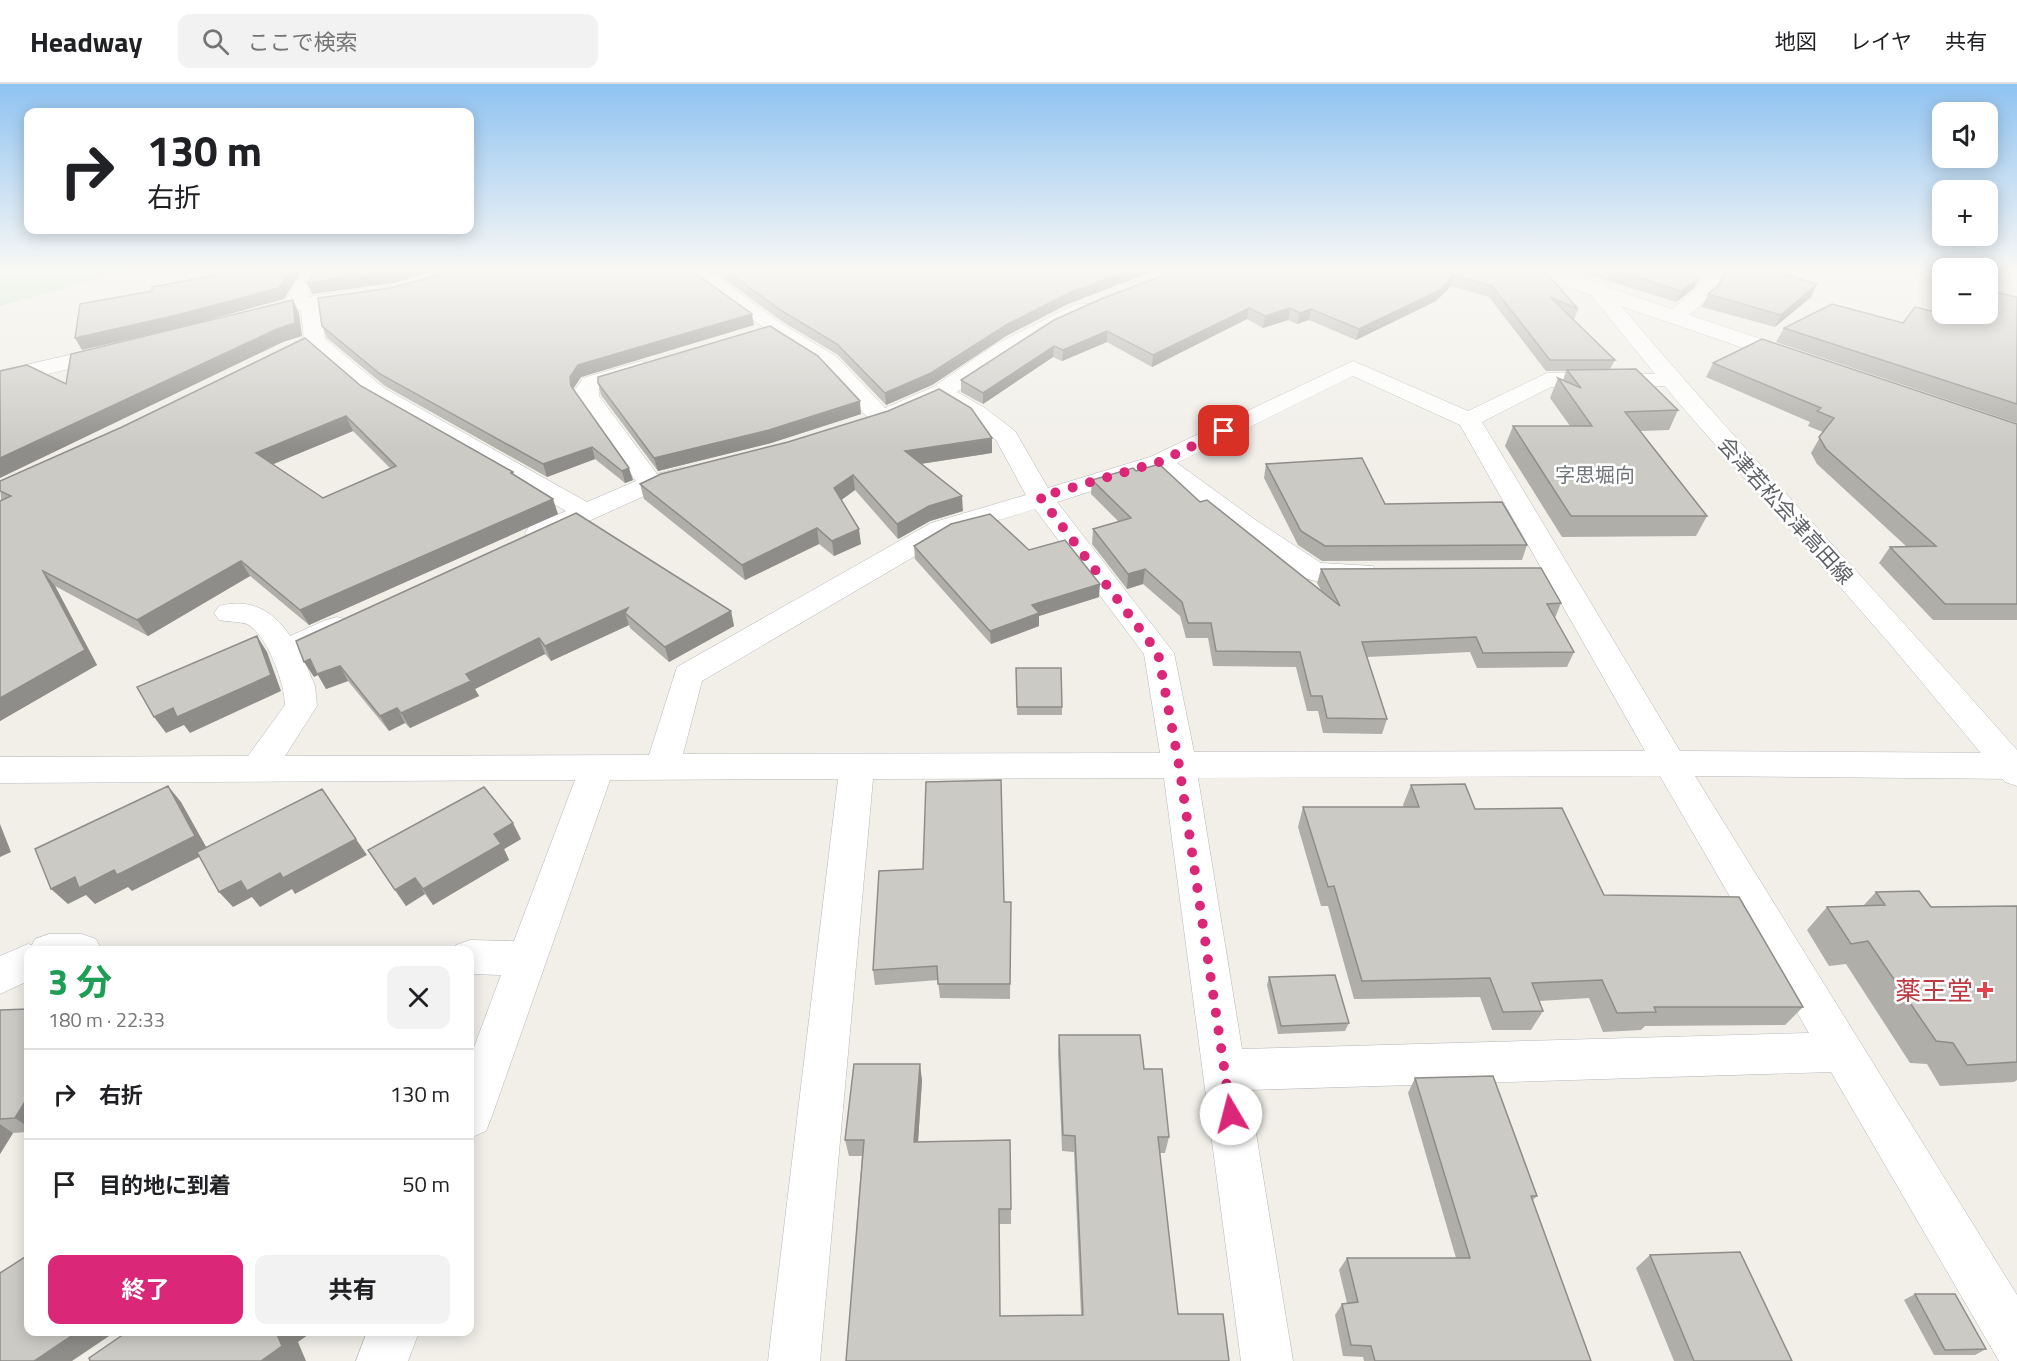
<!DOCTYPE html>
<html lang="ja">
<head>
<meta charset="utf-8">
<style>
	body { margin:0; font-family:"Titillium Web","Noto Sans JP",sans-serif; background:#f2f2f2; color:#202124; height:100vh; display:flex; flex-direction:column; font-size:22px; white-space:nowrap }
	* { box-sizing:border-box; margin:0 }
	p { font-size:20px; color:#757577 }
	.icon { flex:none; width:33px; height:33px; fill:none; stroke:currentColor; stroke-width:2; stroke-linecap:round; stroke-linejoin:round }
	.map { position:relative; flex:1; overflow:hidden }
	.panel { position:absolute; left:24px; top:862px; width:450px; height:390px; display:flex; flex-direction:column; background:#fff; border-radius:12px; box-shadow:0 3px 15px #0003 }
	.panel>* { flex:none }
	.guide { position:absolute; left:24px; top:24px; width:450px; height:126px; border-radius:12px; box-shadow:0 3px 15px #0003; background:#fff; color:#202124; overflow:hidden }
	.tools { position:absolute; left:1932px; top:18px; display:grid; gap:12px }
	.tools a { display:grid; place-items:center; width:66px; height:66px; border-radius:12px; background:#fff; box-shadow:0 3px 15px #0003; font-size:30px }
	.pin { position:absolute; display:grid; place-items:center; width:51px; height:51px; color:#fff; margin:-26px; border-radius:12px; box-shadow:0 3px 9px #0006 }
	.me { position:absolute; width:66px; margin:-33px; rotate:352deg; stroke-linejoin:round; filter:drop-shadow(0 0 4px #0008) }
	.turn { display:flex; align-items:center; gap:21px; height:126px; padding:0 24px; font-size:27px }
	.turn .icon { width:78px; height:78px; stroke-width:2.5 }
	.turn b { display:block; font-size:42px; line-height:51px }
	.round { display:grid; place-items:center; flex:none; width:63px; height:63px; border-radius:12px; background:#f2f2f2 }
	.summary { display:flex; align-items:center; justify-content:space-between; height:102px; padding:0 24px }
	h1 { font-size:36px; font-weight:700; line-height:45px; color:#1e9e55 }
	.primary-button { display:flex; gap:12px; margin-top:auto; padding:12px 24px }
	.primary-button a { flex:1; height:69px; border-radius:12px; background:#db2777; color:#fff; font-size:24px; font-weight:700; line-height:69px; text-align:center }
	.primary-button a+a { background:#f2f2f2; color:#202124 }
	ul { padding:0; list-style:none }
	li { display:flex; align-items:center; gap:18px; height:90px; padding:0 24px; border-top:2px solid #e0e0e0 }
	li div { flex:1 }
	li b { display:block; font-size:22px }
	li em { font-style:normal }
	header { display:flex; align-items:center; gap:36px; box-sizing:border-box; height:84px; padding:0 30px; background:#fff; border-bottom:2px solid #e0e0e0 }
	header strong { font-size:28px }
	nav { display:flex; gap:33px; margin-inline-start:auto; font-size:21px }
	.search { width:420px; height:54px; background:#f2f2f2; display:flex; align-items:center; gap:15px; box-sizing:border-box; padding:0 21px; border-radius:12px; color:#757577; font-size:22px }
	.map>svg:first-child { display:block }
	.green { fill:#c5e8c5 }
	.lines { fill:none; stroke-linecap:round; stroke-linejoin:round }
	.street-casing { stroke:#b5b8bc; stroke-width:1 }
	.secondary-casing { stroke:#b6babf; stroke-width:1 }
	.street { fill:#fff; fill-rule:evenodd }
	.secondary { fill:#fff; fill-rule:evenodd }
	.wall { fill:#afaea9; fill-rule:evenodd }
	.shaded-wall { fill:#8f8d8a }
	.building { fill:#cccac5; stroke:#8f8d8a; stroke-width:1.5; fill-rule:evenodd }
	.route { stroke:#db2777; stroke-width:10; stroke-dasharray:0 18 }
	.health-dot { fill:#e0444e; stroke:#fff; stroke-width:2 }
	.labels { text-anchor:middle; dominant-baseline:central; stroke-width:5; stroke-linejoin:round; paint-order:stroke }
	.far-quarter-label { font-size:20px; fill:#70757a; stroke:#fff }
	.street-label { font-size:21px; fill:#5f6368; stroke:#fff }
	.near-health-label { font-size:26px; fill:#be3a42; stroke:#fff; text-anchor:end }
</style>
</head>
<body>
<header>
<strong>Headway</strong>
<div class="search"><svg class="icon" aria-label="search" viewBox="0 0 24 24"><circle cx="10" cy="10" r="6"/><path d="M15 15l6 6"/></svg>ここで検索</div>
<nav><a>地図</a><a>レイヤ</a><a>共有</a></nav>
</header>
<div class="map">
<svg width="2017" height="1277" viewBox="0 0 2017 1277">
	<rect width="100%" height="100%" fill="#f1efe8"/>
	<path class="green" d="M0,186H130L0,222Z"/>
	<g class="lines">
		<g class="street-casing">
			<path id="street" d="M305,186H325L313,201L308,213L362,205L369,207L372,211L369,215L321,223L325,255L384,304L587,418L636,397L576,313L575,306L583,294L641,277L649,279L652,284L649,289L599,304V312L657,390L683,383L692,386L696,391L692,396L664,403L549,455L539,457L529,455L525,449L529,443L566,427L368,314L307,262L304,257L301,226L254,238L247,236L244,232L247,228L286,217L294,199Z
				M681,186L710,188L782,240L837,273L885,324L933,303L996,260L1076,220H1090L1093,224L1090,228L1012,270L957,308L985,324L1015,347L1048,404L1150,373L1353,277L1468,327L1547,289L1678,290L1681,295L1678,300L1670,302L1551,303L1482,338L1680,667L2017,669V695L1695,692L2017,1211V1277H1999L1831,988L1249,1006L1293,1277H1241L1164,694L873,695L820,1277H768L838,695L610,696L492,1032L486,1047L470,1054V974L501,891L470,890V867H453L456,861L470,856L514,857L575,696L0,699V673L248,672L285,621C285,600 267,550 247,540C239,537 227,538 219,536L214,529L219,522C250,514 273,526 290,552L326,536L337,533L348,536L352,543L348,550L302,571L315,602L317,622L285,672L649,671L677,583L931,439L1026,411L996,356L969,334L940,317L889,339H873L821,283ZM1353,292L1460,341L1645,667L1194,668L1174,569L1057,418L1155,387L1237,449L1305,494L1315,497L1373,494L1377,488L1373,482L1321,479L1257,437L1177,379ZM1035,425L1144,570L1160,669L683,670L702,597L951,451ZM1660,692L1809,949L1242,965L1198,694Z
				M1706,186H1725L1711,212L1682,237H1668L1665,233L1668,229L1696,205Z
				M113,261L121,263L124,268L121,273L0,301V287Z
				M49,850H82L96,855L102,867H28V897L0,910V872L28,860L32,861L35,855Z
				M367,1248H419L408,1277H356Z"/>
		</g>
		<g class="secondary-casing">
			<path id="secondary" d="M1531,186C1559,186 1577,192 1603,199L1606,203L1803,269L1806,274L1803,279H1787L1621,222C1749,373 1886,517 2017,666V702L2005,698L1890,560L1677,317L1591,211L1533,190Z"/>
		</g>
		<use href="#street" class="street"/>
		<use href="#secondary" class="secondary"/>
	</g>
	<path class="wall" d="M712,186H1156L1068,220L1006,252L932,301L886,321L838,271L783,238Z
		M1177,186H1544L1578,225L1574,236L1615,276L1610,285L1678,326L1669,346L1640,347L1707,432L1696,452L1562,453L1505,362L1513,342H1570L1550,314L1558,294L1563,296L1566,287H1546L1489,213L1451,202L1436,217L1356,256L1309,236L1297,240L1288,236L1263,244L1247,235L1152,283L1107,258L1062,277L1053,273L983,320L961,308V296Z
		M1574,186H1703L1694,204L1676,218Z
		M391,204L754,241L581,293L573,305V306L633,396L625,399L595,375L547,393L385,302L327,254L322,242Z
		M1708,210L1811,213L1775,243L1702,223Z
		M2017,213V339L1776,258L1784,244L1968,236Z
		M1713,279L2017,340V536H1933L1879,479L1890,463H1907L1817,380L1811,369L1823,348L1808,342L1810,338L1706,293Z
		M598,299L861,330L771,359L658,387L601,311Z
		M361,302L513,388L514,391L558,430L309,541L250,492L148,552L55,502L97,581L0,637V417L1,416L0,397ZM353,347L391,385L323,414L273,380Z
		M992,369L921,380L963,427L930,437L898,455L855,406L841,416L861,460L834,472L819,460L745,496L644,415L640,400Z
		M1266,380L1385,420L1527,461L1522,476L1322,477L1298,461L1264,394Z
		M1136,387L1200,418L1321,506L1317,499L1321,485L1561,519L1555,534L1574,568L1567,583L1477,584L1470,568L1367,573L1387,635L1382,650L1323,649L1318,627H1307L1296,583L1213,582L1208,554H1186L1180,532L1143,500L1127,505L1092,460L1093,445L1119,438L1091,410L1092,396Z
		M576,429L731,527L734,542L669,578L630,544L629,541L551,577L545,570L475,605L479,612L410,644L405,639L389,647L348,597L326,605L318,591L314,593Z
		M914,462L1029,466L1099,513L1039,532V542L991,560L915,475Z
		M1016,584L1062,623V631H1017Z
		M1411,701L1475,725L1604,811L1803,923L1785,941L1645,942L1641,946L1603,948L1589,914L1539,917L1543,927L1531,946H1492L1480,913L1354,915L1328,822H1321L1298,743L1303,723H1404L1403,721Z
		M521,755L504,765L509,776L433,821L425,810L406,822L368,766Z
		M1876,808L1931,823L2017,822V996L2014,998L1940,1002L1927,980L1910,979L1846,880L1829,882L1807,846L1827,823L1863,822Z
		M1004,818H1011L1010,915L940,914L938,896L875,901L873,886Z
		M1269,893L1349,939L1345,947L1278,950L1267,901Z
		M28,925V1048L13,1049L0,1070V926Z
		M1059,951L1144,985L1169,1053L1165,1069H1160L1178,1230L846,1277L862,1072H849L845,1056L922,996L918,1058L1011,1125V1140H999L1000,1232L1081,1231L1074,1068L1062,1067L1058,968Z
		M1415,994L1537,1112L1532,1117L1591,1277H1364L1363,1273L1343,1272L1335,1231L1342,1220L1347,1219L1339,1186L1347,1174H1456L1408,1009Z
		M1650,1171L1792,1277H1674L1636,1184Z
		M1915,1210L1986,1265L1975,1271H1934L1904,1216Z"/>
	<path class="shaded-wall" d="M289,186H299L300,189L284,215L183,243L82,266L75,254Z
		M395,186H438L394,199L312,210L307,199Z
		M1128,186H1156L1068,220L1006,252L932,301L886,321L885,309L1006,241L1069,209Z
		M1702,186H1703L1694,204L1676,218L1681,207Z
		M1454,191L1451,202L1436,217L1356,256L1359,245Z
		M1817,200L1811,213L1775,243L1781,231Z
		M293,216L299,229L302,252L283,258L0,394V374Z
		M1249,224L1247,235L1152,283L1153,271Z
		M1290,224L1288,236L1263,244L1265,232Z
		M1311,225L1309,236L1297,240L1300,229Z
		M752,230L754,241L581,293L573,305L574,314L571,302L570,293L578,281Z
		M1107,247V258L1062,277L1063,266Z
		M1054,262L1053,273L983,320V309Z
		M860,317L861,330L771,359L658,387L654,374Z
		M346,332L353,347L264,384L256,369Z
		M992,354V369L906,382L905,367Z
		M592,363L595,375L547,393L543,380Z
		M629,384L633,396L625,399L622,387Z
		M853,391L855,406L836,420L834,404Z
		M962,412L963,427L930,437L898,455L897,440L929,422Z
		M553,415L558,430L309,541L300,526Z
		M817,444L819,460L745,496L742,481Z
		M859,445L861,460L834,472L832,457Z
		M241,477L250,492L148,552L137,536Z
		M1145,485L1143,500L1127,505L1128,490Z
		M43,487L55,502L97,581L0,637V614Z
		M1100,500L1099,513L1039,532V542L991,560L990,547L1032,521Z
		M628,524L625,529L629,541L551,577L545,562Z
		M731,527L734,542L669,578L665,563Z
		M257,552L267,568L281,607L190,649L184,641L166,649L154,633Z
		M539,554L545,570L475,605L479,612L410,644L401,629L466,590Z
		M310,575L340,582L348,597L326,605L318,591L314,593L304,578Z
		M397,624L405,639L389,647L380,632Z
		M168,702L181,718L209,768L132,807L128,803L95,820L86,811L68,820L51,805Z
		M513,739L521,755L504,765L509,776L433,821L423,805L494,750Z
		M0,740L11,768L0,773Z
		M356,755L367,771L295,810L292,805L260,823L252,813L233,823L219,808L241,797L280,789Z
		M415,794L425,810L406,822L395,806Z
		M920,980L922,996L917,1074L914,1058Z
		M28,1013V1043L15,1034Z
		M0,1040L13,1049L0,1070Z
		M77,1248H115L72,1277H34Z
		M276,1248H312L298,1258L306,1277H261Z"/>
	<path class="building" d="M245,186H289L279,204L177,231L75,254L80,220L152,207V203Z
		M315,186H395L307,199Z
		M457,186H691L752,230L578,281L570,293L571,302L629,384L622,387L592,363L543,380L380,290L322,242L318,214L391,204Z
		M725,186H1128L1069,209L1006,241L931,289L885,309L837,260L782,227Z
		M1177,186H1544L1578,225L1550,213L1615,276H1550L1492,202L1454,191L1440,206L1359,245L1311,225L1300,229L1290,224L1265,232L1249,224L1153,271L1107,247L1063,266L1054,262L983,309L961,296L1054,236L1101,215Z
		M1613,186H1702L1699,193L1681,207Z
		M1726,186H1769L1817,200L1781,231L1708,210L1719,201Z
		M1995,208L2017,213V320L1784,244L1832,220L1903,239L1915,223L1968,236L1975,230H1988V216Z
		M293,216L295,239L277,245L0,374V287L27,281L66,300L71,270Z
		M770,242L818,272L860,317L769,346L654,374L598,299V293Z
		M305,254L361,302L513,388L511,389L553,415L300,526L241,477L137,536L43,487L85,566L0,614V417L11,412L0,407V397L122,343ZM346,332L396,382L323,414L256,369Z
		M1762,255L2017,340V520H1945L1890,463L1936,462L1826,365L1819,353L1834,334L1817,327L1821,324L1713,279Z
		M1636,285L1678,326L1625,328L1707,432H1571L1513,342H1592L1558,294L1581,304L1567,286Z
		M939,305L971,324L992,354L905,367L962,412L929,422L897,440L853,391L834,404L859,445L832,457L817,444L742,481L640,400L661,390L788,358L888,327Z
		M1362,374L1385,420L1502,418L1527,461L1325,462L1301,447L1266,380Z
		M1159,380L1200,418L1207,416L1340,522L1321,485L1541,484L1561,519L1547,520L1574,568L1483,569L1476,553L1362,558L1387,635L1327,634L1322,612H1311L1300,568L1216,567L1211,539H1188L1182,518L1145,485L1128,490L1093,445L1131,434L1092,396L1133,384L1136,387Z
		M576,429L731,527L665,563L625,529L628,524L545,562L539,554L466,590L471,597L401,629L397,624L380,632L340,582L317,590L310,575L304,578L296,557Z
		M990,430L1029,466L1065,456L1100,500L1032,521L1039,529L990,547L914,462L951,440Z
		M257,552L271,591L177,633L173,624L154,633L137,603Z
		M1016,584H1061L1062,623H1017Z
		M1001,696L1004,818H1011L1010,900H938L937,882L873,886L879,787L923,785L926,698Z
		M1465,700L1475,725L1562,724L1604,811L1739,813L1803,923H1654L1656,928L1617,929L1602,896L1532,899L1543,927L1503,928L1490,894L1362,897L1334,802L1328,803L1303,723H1419L1411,701Z
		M168,702L195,752L117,791L114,786L79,804L75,793L51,805L35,765Z
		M484,703L513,739L494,750L501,760L423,805L415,794L395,806L368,766Z
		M322,705L356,755L283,794L280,789L247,807L241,797L219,808L197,768Z
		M1919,807L1931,823L2017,822V978L1967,981L1953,959L1936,957L1868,857L1851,860L1827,823L1885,821L1876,808Z
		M1335,891L1349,939L1281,942L1269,893Z
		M28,925V1013L15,1034L0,1035V926Z
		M1059,951H1140L1144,985H1162L1169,1053H1158L1178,1230H1223L1229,1277H846L864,1056H845L854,980H920L914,1058L1010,1056L1011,1125H999L1000,1232L1083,1231L1075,1052L1063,1051Z
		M1493,992L1537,1112H1531L1591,1277H1375L1371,1262L1351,1261L1342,1220L1358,1218L1347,1174H1470L1415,994Z
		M1740,1168L1792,1277H1694L1650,1171Z
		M28,1171V1248H77L34,1277H0V1189Z
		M1915,1210H1955L1986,1265L1945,1266Z
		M127,1248H276L282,1262L261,1277H90L89,1274Z"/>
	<linearGradient id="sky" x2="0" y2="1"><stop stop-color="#8fc3f1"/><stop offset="0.51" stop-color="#f9f8f5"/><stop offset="1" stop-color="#f9f8f5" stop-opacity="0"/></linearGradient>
	<rect width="2017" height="365" fill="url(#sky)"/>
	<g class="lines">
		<path class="route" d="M1224,347L1159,378L1040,413L1158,569L1179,681L1231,1030"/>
	</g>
	<path class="health-dot" d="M1982 897h6v6h6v6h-6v6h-6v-6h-6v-6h6z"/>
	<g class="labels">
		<g class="far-quarter-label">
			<text x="1595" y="390">字思堀向</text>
		</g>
		<g class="street-label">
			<text transform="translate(1786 426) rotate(48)">会津若松会津高田線</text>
		</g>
		<g class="near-health-label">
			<text x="1973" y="906">薬王堂</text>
		</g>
	</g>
</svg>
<div class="tools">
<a><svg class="icon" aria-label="sound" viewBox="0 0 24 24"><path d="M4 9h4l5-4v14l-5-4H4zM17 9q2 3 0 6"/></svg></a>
<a>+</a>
<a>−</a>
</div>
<div class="pin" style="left:1224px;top:347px;background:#d93025"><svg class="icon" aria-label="arrive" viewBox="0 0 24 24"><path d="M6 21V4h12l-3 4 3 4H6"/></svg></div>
<svg class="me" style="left:1231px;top:1030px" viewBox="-20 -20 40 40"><circle r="19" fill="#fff"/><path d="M0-13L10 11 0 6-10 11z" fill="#db2777"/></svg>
<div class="guide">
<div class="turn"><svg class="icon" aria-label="right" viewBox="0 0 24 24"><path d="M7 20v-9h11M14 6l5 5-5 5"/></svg><div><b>130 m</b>右折</div></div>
</div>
<section class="panel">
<div class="summary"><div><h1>3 分</h1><p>180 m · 22:33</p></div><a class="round"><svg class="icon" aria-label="close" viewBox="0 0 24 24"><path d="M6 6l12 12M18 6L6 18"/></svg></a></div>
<ul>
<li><svg class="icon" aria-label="right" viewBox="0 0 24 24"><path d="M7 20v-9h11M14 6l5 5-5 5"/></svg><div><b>右折</b></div><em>130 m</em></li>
<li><svg class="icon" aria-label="arrive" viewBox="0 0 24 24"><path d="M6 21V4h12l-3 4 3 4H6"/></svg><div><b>目的地に到着</b></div><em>50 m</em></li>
</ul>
<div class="primary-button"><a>終了</a><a>共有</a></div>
</section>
</div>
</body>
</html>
